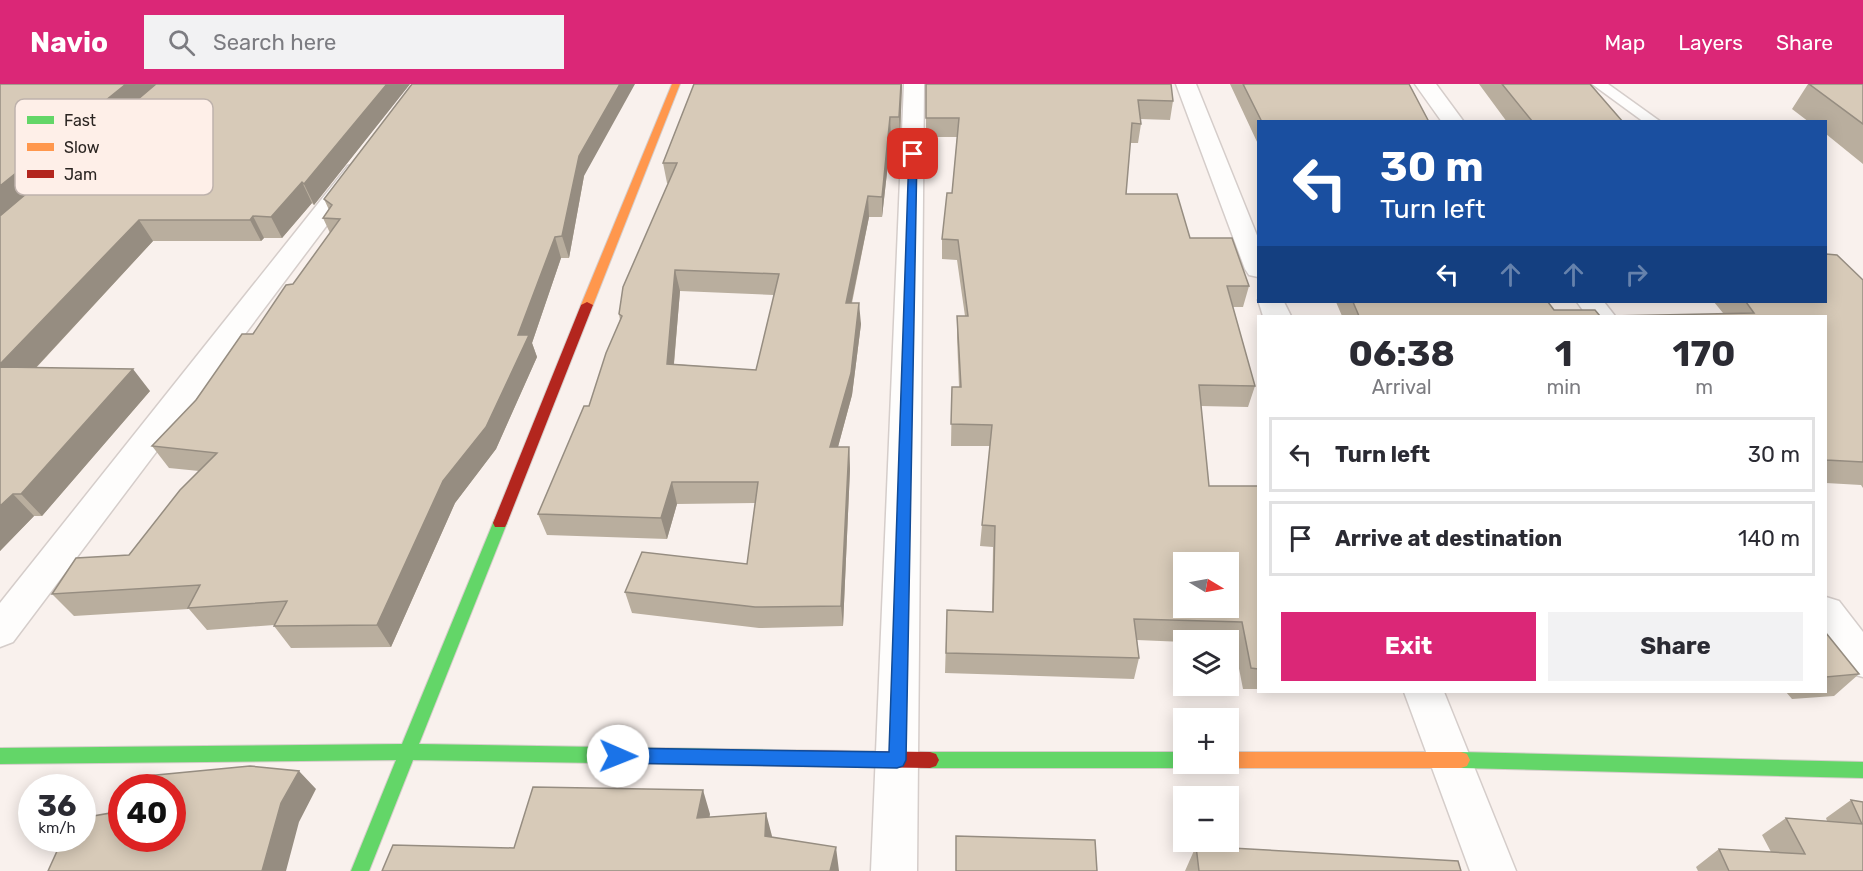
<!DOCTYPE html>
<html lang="en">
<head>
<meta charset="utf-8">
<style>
	body { margin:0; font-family:Rubik,sans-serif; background:#f2f2f3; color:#2b2b33; height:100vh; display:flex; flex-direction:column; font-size:22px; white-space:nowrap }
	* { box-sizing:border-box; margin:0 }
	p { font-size:20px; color:#7c7c81 }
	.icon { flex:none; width:33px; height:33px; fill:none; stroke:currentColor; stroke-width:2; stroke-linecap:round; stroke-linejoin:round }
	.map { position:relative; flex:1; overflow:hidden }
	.details { position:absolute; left:1257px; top:231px; width:570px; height:378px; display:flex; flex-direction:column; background:#fff; border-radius:0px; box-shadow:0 3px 15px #0003 }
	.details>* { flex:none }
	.banner { position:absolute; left:1257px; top:36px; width:570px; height:183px; border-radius:0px; box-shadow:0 3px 15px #0003; background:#1a4fa0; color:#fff; overflow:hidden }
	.needle { width:39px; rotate:100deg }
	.controls { position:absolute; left:1173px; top:468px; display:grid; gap:12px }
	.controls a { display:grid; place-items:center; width:66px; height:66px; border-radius:0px; background:#fff; box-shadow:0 3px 15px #0003; font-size:30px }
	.speed { position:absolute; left:18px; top:690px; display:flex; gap:12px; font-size:30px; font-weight:700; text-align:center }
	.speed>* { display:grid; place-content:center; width:78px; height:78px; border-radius:50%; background:#fff; box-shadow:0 3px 15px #0003; line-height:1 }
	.speed small { font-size:15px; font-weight:400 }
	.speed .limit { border:9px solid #d22; background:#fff; color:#111 }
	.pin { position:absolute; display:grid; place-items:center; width:51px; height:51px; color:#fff; margin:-26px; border-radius:12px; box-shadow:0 3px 9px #0006 }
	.me { position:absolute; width:66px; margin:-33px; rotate:91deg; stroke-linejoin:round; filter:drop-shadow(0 0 4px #0008) }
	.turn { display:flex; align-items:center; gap:21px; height:126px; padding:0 24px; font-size:27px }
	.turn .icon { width:78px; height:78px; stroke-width:2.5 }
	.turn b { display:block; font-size:42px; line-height:51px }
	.lanes { display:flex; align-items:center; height:57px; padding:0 24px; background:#0003; justify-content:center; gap:30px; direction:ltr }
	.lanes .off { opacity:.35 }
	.eta { display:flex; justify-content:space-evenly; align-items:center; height:102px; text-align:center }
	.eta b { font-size:36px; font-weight:700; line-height:42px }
	.cta { display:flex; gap:12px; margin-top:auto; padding:12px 24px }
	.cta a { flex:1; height:69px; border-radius:0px; background:#db2777; color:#fff; font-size:24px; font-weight:700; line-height:69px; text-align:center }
	.cta a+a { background:#f2f2f3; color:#2b2b33 }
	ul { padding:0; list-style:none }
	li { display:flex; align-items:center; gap:18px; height:75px; margin:0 12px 9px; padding:0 12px; border:3px solid #e1e1e2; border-radius:0px }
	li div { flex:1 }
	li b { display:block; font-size:22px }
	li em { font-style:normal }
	header { display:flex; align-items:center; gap:36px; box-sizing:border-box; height:84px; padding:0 30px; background:#db2777; color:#fff }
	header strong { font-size:28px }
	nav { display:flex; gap:33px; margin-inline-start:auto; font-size:21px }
	.search { width:420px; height:54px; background:#f2f2f3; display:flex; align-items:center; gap:15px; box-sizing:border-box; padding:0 21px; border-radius:0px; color:#7c7c81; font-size:22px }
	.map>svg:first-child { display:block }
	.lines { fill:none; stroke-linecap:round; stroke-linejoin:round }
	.lane-casing { stroke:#d5cdca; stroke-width:3 }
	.street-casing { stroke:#d5cdca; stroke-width:3 }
	.fast-casing { stroke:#d5cdca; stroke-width:2 }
	.slow-casing { stroke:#d5cdca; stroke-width:2 }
	.jam-casing { stroke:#d5cdca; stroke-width:2 }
	.lane { fill:#fefdfc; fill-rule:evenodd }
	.street { fill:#fefdfc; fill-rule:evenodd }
	.fast { fill:#63d668; fill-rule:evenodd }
	.slow { fill:#ff974d; fill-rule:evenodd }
	.jam { fill:#b3261e; fill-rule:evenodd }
	.wall { fill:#b9ae9e; fill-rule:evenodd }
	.shaded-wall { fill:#968d81 }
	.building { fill:#d7cab8; stroke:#968d81; stroke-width:1.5; fill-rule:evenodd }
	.route { fill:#1a73e8; stroke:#114b97; stroke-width:1.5 }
	.key { fill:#feefe8; stroke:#beb2ac; stroke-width:1.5 }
	.key-label { font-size:16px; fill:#2a2421 }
</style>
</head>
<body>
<header>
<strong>Navio</strong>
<div class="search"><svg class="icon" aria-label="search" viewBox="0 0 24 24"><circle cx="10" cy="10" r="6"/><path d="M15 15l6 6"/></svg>Search here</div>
<nav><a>Map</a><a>Layers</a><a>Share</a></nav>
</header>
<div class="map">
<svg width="1863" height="787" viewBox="0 0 1863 787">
	<rect width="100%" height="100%" fill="#f9f1ed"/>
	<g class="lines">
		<g class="lane-casing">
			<path id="lane" d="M1592,0H1608L1661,38H1644Z"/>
		</g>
		<g class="street-casing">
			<path id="street" d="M904,0H924L917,787H871Z
				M1176,0H1196L1258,154V193L1249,191L1245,185Z
				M1415,0H1436L1464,38H1442Z
				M356,80L364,82L368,87L364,92L13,558L0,563V519L348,82Z
				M1258,216L1284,218L1291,232H1263Z
				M1577,218H1604L1615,232H1587Z
				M1826,513L1839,517L1863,548V593L1849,589L1826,556Z
				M1404,608H1444L1516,787H1470Z"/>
		</g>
		<g class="fast-casing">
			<path id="fast" d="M500,434L505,435L507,439L419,660L774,666L780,668L783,674L780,680L774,682L413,676L369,787H351L396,676L0,680V664L402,660L493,439L495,435Z
				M930,668H1184V680H1191L1184,684H930L924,682L921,676L924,670Z
				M1461,668L1863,678V694L1461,684L1455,682L1452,676L1455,670Z"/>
		</g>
		<g class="slow-casing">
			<path id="slow" d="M672,0H680L593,221L587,224L583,223L581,221Z
				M1228,668H1461L1467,670L1470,676L1467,682L1461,684H1228L1221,680H1228Z"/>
		</g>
		<g class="jam-casing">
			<path id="jam" d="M587,218L593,221L507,439L505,443H495L493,439L581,221Z
				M774,666L930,668L936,670L939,676L936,682L930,684L774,682L768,680L765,674L768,668Z"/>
		</g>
		<use href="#lane" class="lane"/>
		<use href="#street" class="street"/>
		<use href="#fast" class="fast"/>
		<use href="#slow" class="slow"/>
		<use href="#jam" class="jam"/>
	</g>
	<path class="wall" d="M0,0H410L314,121L312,119L282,154H264L261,157H153L36,284L150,307L42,432H34L0,467Z
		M694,0H902L900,53H891L882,133H869L852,219L861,240L852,311L838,363H849L850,385L843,542L759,544L632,529L625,508L747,480L755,419L677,420L667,455L547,451L538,430L589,322L620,236L619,230L668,99H667L663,79ZM680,207L774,211L756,286L674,280Z
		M926,0L1173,17L1170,36L1140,35L1141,40L1138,59H1130L1126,110L1190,154L1249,202L1243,223H1233L1255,302L1248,323L1201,322L1209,402H1258V605H1243L1234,559H1228V556H1184V558L1137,556L1139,574L1134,595L945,589L947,526L992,528L993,463L980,462L982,441L990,362H951L952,303H959L957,253V232H965L957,176L942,175V155L952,109L957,53H926Z
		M1230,0H1409L1429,38H1258V60Z
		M1479,0H1590L1623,38H1507Z
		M1808,0H1863V80L1826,50V38H1809L1792,25Z
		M584,92L569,174H561L532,259L537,273L496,365L455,419L391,563L291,564L274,542V541L207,546L189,525L74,532L52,510L129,471L199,387L169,384L152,362L196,316L253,250L293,200L330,149L323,134L329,126L324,115Z
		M1863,196V404L1861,401L1826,399V232L1723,229L1714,218H1826Z
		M1336,218H1548L1554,226L1600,232H1342Z
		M1826,549L1859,590L1834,612L1792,615L1786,608H1826Z
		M1851,716L1863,718V787H1698L1696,783L1719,765L1771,768L1762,751L1786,734L1827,737L1826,734Z
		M1196,762L1461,787H1185Z"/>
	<path class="shaded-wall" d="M126,0H161L0,136V102Z
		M387,0H410L314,121L304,100Z
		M620,0H635L584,92L569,174L562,152L579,72Z
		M901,0H902L900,53L899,33Z
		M890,33L891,53L882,133V113Z
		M302,98L312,119L282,154L271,133Z
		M868,112L869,133L847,240L846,219Z
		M253,132L264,154L261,157L250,136Z
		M139,136L153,157L16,305L0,287V280Z
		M555,153L561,174L532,259L537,273L496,365L455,419L391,563L377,541L443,397L518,251Z
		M675,186L680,207L672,301L667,280Z
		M859,219L861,240L852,311L832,385L830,363Z
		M133,285L150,307L42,432L21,410Z
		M849,363L850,385L843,542L841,522Z
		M672,398L677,420L667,455L661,434Z
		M13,410L34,432L0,467V422Z
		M299,687L316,705L299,738L286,787H262L281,719Z
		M703,706L710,730L706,757L697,734Z
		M766,729L772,752L771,774L765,752Z
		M836,763L839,787H830Z"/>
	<path class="building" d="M0,0H126L0,102Z
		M156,0H387L304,100L302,98L271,133L253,132L250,136H139L0,280V132Z
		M412,0H620L579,72L562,152L555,153L518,251H529L486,343L443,397L377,541L274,542L287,517L188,524L200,501L52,510L76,474L129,471L180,406L217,369L152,362L196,316L242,250H253L286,201L293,200L340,135L323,134L332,121L324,115Z
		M694,0H901L899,33H890L882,113L868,112L846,219H859L851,289L830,363H849L841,522L755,523L625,508L642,468L747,480L758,398H672L661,434L538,430L584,322H589L606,269L622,232L619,230L623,203L677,79H663ZM675,186L779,190L756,286L667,280Z
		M926,0H1171L1173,17L1138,16L1141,40L1132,39L1126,110H1177L1190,154H1232L1249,202H1227L1255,302L1199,301L1209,402H1258V585L1251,584L1242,538L1134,535L1139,574L946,569L947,526L993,528L995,442L982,441L992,341L951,340L952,303H961L957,232H968L958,156L942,155L947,109H952L959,34H926ZM1184,478H1228V524H1184Z
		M1243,0H1409L1429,38H1262Z
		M1502,0H1590L1623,38L1532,37Z
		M1809,0H1863V40Z
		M1826,170L1837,171L1863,196V378L1826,376V232H1610L1754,229L1746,218H1826Z
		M1353,218H1548L1554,226H1595L1600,232H1359Z
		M0,283L133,285L21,410H13L0,422Z
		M1826,549L1859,590L1826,593Z
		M250,682L299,687L281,719L262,787H48L63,754H82V734L122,727V754H172V704H141L146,692Z
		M533,703L703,706L697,734L766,729L765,752L836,763L830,787H382L393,761L514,764Z
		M1851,716L1863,718V787H1729L1719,765L1805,770L1786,734L1862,740Z
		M956,752L1095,756L1097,787H956Z
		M1196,762L1458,777L1461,787H1199Z"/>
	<path class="route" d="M909,68L917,70L906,676L903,682L897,684L618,679L611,677L609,672L611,666L618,664L889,668Z"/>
	<rect x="15" y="15" width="198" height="96" rx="9" class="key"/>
	<rect x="27" y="32" width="27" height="8" fill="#63d668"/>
	<rect x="27" y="59" width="27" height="8" fill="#ff974d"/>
	<rect x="27" y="86" width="27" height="8" fill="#b3261e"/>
	<g class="key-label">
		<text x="64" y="42">Fast</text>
		<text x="64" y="69">Slow</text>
		<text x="64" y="96">Jam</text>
	</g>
</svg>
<div class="controls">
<a><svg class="needle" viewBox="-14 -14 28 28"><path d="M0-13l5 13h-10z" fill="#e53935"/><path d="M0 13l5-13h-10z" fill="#7c7c81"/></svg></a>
<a><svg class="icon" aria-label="layers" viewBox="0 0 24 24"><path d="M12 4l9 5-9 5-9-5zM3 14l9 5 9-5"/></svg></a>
<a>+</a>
<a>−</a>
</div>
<div class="speed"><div>36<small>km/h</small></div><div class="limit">40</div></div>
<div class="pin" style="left:913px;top:70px;background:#d93025"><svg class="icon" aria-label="arrive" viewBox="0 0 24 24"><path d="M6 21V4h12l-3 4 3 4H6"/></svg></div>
<svg class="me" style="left:618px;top:672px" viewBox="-20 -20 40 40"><circle r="19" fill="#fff"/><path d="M0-13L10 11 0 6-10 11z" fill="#1a73e8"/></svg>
<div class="banner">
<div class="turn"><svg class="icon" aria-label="left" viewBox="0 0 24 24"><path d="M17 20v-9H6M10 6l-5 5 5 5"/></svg><div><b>30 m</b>Turn left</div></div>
<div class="lanes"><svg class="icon" aria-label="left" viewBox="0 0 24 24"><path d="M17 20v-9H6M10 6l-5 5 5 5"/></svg><svg class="icon off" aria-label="ahead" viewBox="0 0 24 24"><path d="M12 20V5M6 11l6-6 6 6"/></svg><svg class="icon off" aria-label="ahead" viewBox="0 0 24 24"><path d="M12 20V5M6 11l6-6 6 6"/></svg><svg class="icon off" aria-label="right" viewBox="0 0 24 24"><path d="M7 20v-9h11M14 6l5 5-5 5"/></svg></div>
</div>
<section class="details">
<div class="eta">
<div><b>06:38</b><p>Arrival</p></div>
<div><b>1</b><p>min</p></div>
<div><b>170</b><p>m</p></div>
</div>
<ul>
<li><svg class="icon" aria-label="left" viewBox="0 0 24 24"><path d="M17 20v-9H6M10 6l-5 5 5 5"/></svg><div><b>Turn left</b></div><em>30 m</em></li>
<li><svg class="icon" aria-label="arrive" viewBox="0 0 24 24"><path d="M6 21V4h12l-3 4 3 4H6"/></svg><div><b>Arrive at destination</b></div><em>140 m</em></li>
</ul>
<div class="cta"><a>Exit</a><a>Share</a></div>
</section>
</div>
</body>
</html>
